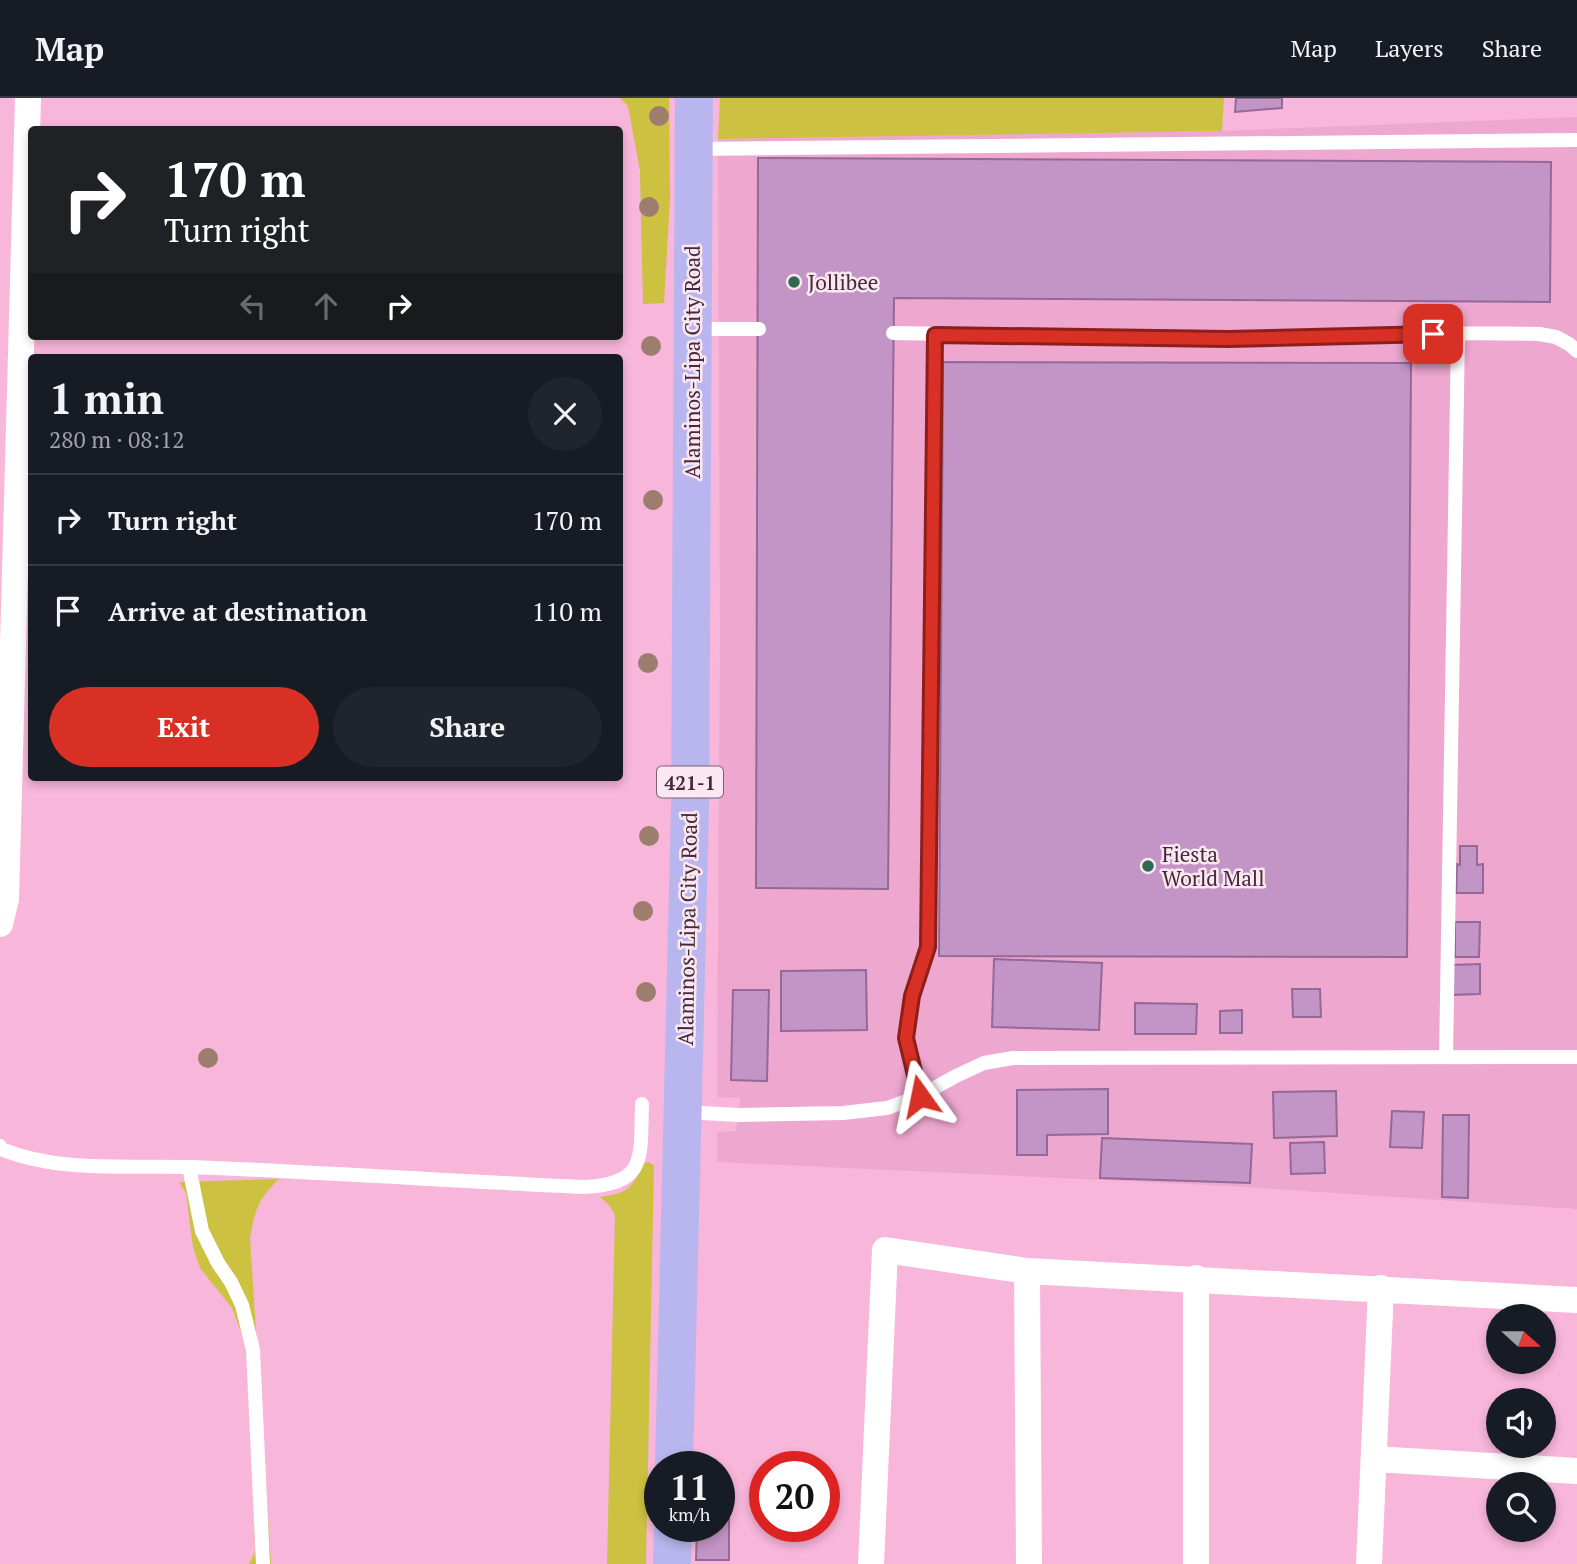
<!DOCTYPE html>
<html lang="en">
<head>
<meta charset="utf-8">
<style>
	body { margin:0; font-family:"PT Serif",serif; background:#20242c; color:#f1f3f6; height:100vh; display:flex; flex-direction:column; font-size:26px; white-space:nowrap }
	* { box-sizing:border-box; margin:0 }
	p { font-size:23px; color:#9ea1a6 }
	.icon { flex:none; width:38px; height:38px; fill:none; stroke:currentColor; stroke-width:2; stroke-linecap:round; stroke-linejoin:round }
	.map { position:relative; flex:1; overflow:hidden }
	.panel { position:absolute; left:28px; top:256px; width:595px; height:427px; display:flex; flex-direction:column; background:#171b24; border-radius:7px; box-shadow:0 4px 10px #0003 }
	.panel>* { flex:none }
	.banner { position:absolute; left:28px; top:28px; width:595px; height:214px; border-radius:7px; box-shadow:0 4px 10px #0003; background:#202124; color:#fff; overflow:hidden }
	.needle { width:46px; rotate:111deg }
	.buttons { position:absolute; left:1486px; top:1206px; display:grid; gap:14px }
	.buttons a { display:grid; place-items:center; width:70px; height:70px; border-radius:50%; background:#171b24; box-shadow:0 4px 10px #0003; font-size:35px }
	.speed { position:absolute; left:644px; top:1353px; display:flex; gap:14px; font-size:35px; font-weight:700; text-align:center }
	.speed>* { display:grid; place-content:center; width:91px; height:91px; border-radius:50%; background:#171b24; box-shadow:0 4px 10px #0003; line-height:1 }
	.speed small { font-size:18px; font-weight:400 }
	.speed .limit { border:10px solid #d22; background:#fff; color:#111 }
	.pin { position:absolute; display:grid; place-items:center; width:60px; height:60px; color:#fff; margin:-30px; border-radius:14px; box-shadow:0 4px 10px #0006 }
	.me { position:absolute; width:77px; margin:-38px; rotate:348deg; stroke-linejoin:round; filter:drop-shadow(0 0 5px #0008) }
	.turn { display:flex; align-items:center; gap:24px; height:147px; padding:0 21px; font-size:32px }
	.turn .icon { width:91px; height:91px; stroke-width:2.5 }
	.turn b { display:block; font-size:49px; line-height:60px }
	.lanes { display:flex; align-items:center; height:66px; padding:0 21px; background:#0003; justify-content:center; gap:35px; direction:ltr }
	.lanes .off { opacity:.35 }
	.round { display:grid; place-items:center; flex:none; width:74px; height:74px; border-radius:37px; background:#20242c }
	.overview { display:flex; align-items:center; justify-content:space-between; height:119px; padding:0 21px }
	h1 { font-size:42px; font-weight:700; line-height:52px }
	.action { display:flex; gap:14px; margin-top:auto; padding:14px 21px }
	.action a { flex:1; height:80px; border-radius:42px; background:#d93025; color:#fff; font-size:28px; font-weight:700; line-height:80px; text-align:center }
	.action a+a { background:#20242c; color:#f1f3f6 }
	ul { padding:0; list-style:none }
	li { display:flex; align-items:center; gap:21px; height:91px; padding:0 21px; border-top:2px solid #363941 }
	li div { flex:1 }
	li b { display:block; font-size:26px }
	li em { font-style:normal }
	header { display:flex; align-items:center; gap:42px; box-sizing:border-box; height:98px; padding:0 35px; background:#171b24; border-bottom:2px solid #363941 }
	header strong { font-size:33px }
	nav { display:flex; gap:38px; margin-inline-start:auto; font-size:24px }
	.map>svg:first-child { display:block }
	.built { fill:#eea7cf }
	.green { fill:#ccc140 }
	.building { fill:#c394c6; stroke:#946897; stroke-width:2 }
	.lines { fill:none; stroke-linecap:round; stroke-linejoin:round }
	.lane { stroke:#fff; stroke-width:14 }
	.street { stroke:#fff; stroke-width:26 }
	.primary { stroke:#b9b6ef; stroke-width:38 }
	.tree { fill:#9d7d6d }
	.route-casing { stroke:#8d1f18; stroke-width:18 }
	.route { stroke:#d93025; stroke-width:12 }
	.poi-dot { fill:#306952; stroke:#fbe7f1; stroke-width:2.5 }
	.labels { text-anchor:middle; dominant-baseline:central; stroke-width:5; stroke-linejoin:round; paint-order:stroke }
	.shield { fill:#fbe7f1; stroke:#7a6370; stroke-width:2 }
	.shield-label { font-size:19px; font-weight:bold; fill:#432a38 }
	.poi-label { font-size:21px; fill:#432a38; stroke:#fbe7f1; text-anchor:start }
	.street-label { font-size:21px; fill:#432a38; stroke:#fbe7f1 }
</style>
</head>
<body>
<header>
<strong>Map</strong>
<nav><a>Map</a><a>Layers</a><a>Share</a></nav>
</header>
<div class="map">
<svg width="1577" height="1466" viewBox="0 0 1577 1466">
	<rect width="100%" height="100%" fill="#f7b6da"/>
	<path class="built" d="M1577,19V1111L1229,1088L717,1064V1034L736,1033L740,1000L717,999L720,538L718,41L1222,33Z"/>
	<path class="green" d="M620,0H669L670,101L664,205L643,206L640,73L628,8Z
		M720,0H1224L1222,33L718,41Z
		M648,1064L654,1067L646,1466H607L615,1117L609,1107L600,1099C628,1095 632,1091 643,1066Z
		M279,1081C258,1101 255,1112 250,1140L271,1466H249L255,1454L250,1272L243,1239L232,1210L200,1170L193,1149L186,1095L179,1084Z"/>
	<path class="building" d="M1236,0H1282V10L1235,14Z
		M758,60L1551,64L1550,204L894,200L888,791L756,790Z
		M943,264L1411,265L1407,859L939,858Z
		M1460,748H1477V767L1483,766V795H1456L1457,766L1460,767Z
		M1455,824H1480L1479,859H1455Z
		M994,861L1102,865L1099,932L992,929Z
		M1480,866V896L1450,897V867Z
		M866,872L867,932L781,933V873Z
		M1292,891H1320L1321,919H1293Z
		M733,892H769L767,983L731,982Z
		M1135,905L1197,906L1196,936H1135Z
		M1242,912V935H1220V913Z
		M1108,991V1036L1047,1037V1057H1017V992Z
		M1336,993L1337,1038L1274,1040L1273,994Z
		M1392,1013L1424,1014L1422,1050L1390,1049Z
		M1443,1017H1469L1468,1100L1442,1099Z
		M1102,1040L1252,1046L1250,1085L1100,1080Z
		M1324,1044L1325,1075L1291,1076L1290,1045Z
		M719,1399H729V1462H696L697,1428H719Z"/>
	<g class="lines">
		<path class="lane" d="M695,51L1577,42
			M696,231H759
			M893,235L1228,241L1458,235L1539,236L1556,239L1569,246L1577,253
			M1446,959L1458,235
			M920,998L906,940L912,898L928,850L935,237
			M684,1014L738,1017L843,1015L887,1010L920,998L956,978L984,965L1013,960L1577,959
			M0,1048L1,1051C60,1075 127,1067 190,1069C321,1074 453,1083 584,1089C648,1086 640,1059 642,1006
			M189,1069L202,1133L218,1165L231,1184L242,1207L253,1252L263,1466"/>
		<path class="street" d="M0,826L6,801L28,0
			M1027,1173L1029,1466
			M1196,1180V1466
			M1374,1361L1577,1373
			M871,1466L885,1152L1027,1173L1577,1202
			M1369,1466L1381,1190"/>
		<path class="primary" d="M674,1368L690,708L694,0
			M672,1466L673,1428"/>
	</g>
	<g class="tree">
		<circle cx="659" cy="18" r="10"/>
		<circle cx="649" cy="109" r="10"/>
		<circle cx="651" cy="248" r="10"/>
		<circle cx="653" cy="402" r="10"/>
		<circle cx="648" cy="565" r="10"/>
		<circle cx="649" cy="738" r="10"/>
		<circle cx="643" cy="813" r="10"/>
		<circle cx="646" cy="894" r="10"/>
		<circle cx="208" cy="960" r="10"/>
	</g>
	<g class="lines">
		<g class="route-casing">
			<path id="route" d="M920,998L906,940L912,898L928,849L935,237L1228,241L1433,236"/>
		</g>
		<use href="#route" class="route"/>
	</g>
	<g class="poi-dot">
		<circle cx="794" cy="184" r="7"/>
		<circle cx="1148" cy="768" r="7"/>
	</g>
	<g class="labels">
		<rect class="shield" x="657" y="668.5" width="66" height="31" rx="5"/>
		<g class="shield-label">
			<text x="690" y="684">421-1</text>
		</g>
		<g class="poi-label">
			<text x="808" y="184">Jollibee</text>
			<text x="1162" y="756">Fiesta<tspan x="1162" dy="24">World Mall</tspan></text>
		</g>
		<g class="street-label">
			<text transform="translate(692 264) rotate(-90)">Alaminos-Lipa City Road</text>
			<text transform="translate(687 831) rotate(-89)">Alaminos-Lipa City Road</text>
		</g>
	</g>
</svg>
<div class="buttons">
<a><svg class="needle" viewBox="-14 -14 28 28"><path d="M0-13l5 13h-10z" fill="#e53935"/><path d="M0 13l5-13h-10z" fill="#9ea1a6"/></svg></a>
<a><svg class="icon" aria-label="sound" viewBox="0 0 24 24"><path d="M4 9h4l5-4v14l-5-4H4zM17 9q2 3 0 6"/></svg></a>
<a><svg class="icon" aria-label="search" viewBox="0 0 24 24"><circle cx="10" cy="10" r="6"/><path d="M15 15l6 6"/></svg></a>
</div>
<div class="speed"><div>11<small>km/h</small></div><div class="limit">20</div></div>
<div class="pin" style="left:1433px;top:236px;background:#d93025"><svg class="icon" aria-label="arrive" viewBox="0 0 24 24"><path d="M6 21V4h12l-3 4 3 4H6"/></svg></div>
<svg class="me" style="left:920px;top:998px" viewBox="-20 -20 40 40"><path d="M0-17L14 15 0 8-14 15z" fill="#d93025" stroke="#fff" stroke-width="4"/></svg>
<div class="banner">
<div class="turn"><svg class="icon" aria-label="right" viewBox="0 0 24 24"><path d="M7 20v-9h11M14 6l5 5-5 5"/></svg><div><b>170 m</b>Turn right</div></div>
<div class="lanes"><svg class="icon off" aria-label="left" viewBox="0 0 24 24"><path d="M17 20v-9H6M10 6l-5 5 5 5"/></svg><svg class="icon off" aria-label="ahead" viewBox="0 0 24 24"><path d="M12 20V5M6 11l6-6 6 6"/></svg><svg class="icon" aria-label="right" viewBox="0 0 24 24"><path d="M7 20v-9h11M14 6l5 5-5 5"/></svg></div>
</div>
<section class="panel">
<div class="overview"><div><h1>1 min</h1><p>280 m · 08:12</p></div><a class="round"><svg class="icon" aria-label="close" viewBox="0 0 24 24"><path d="M6 6l12 12M18 6L6 18"/></svg></a></div>
<ul>
<li><svg class="icon" aria-label="right" viewBox="0 0 24 24"><path d="M7 20v-9h11M14 6l5 5-5 5"/></svg><div><b>Turn right</b></div><em>170 m</em></li>
<li><svg class="icon" aria-label="arrive" viewBox="0 0 24 24"><path d="M6 21V4h12l-3 4 3 4H6"/></svg><div><b>Arrive at destination</b></div><em>110 m</em></li>
</ul>
<div class="action"><a>Exit</a><a>Share</a></div>
</section>
</div>
</body>
</html>
